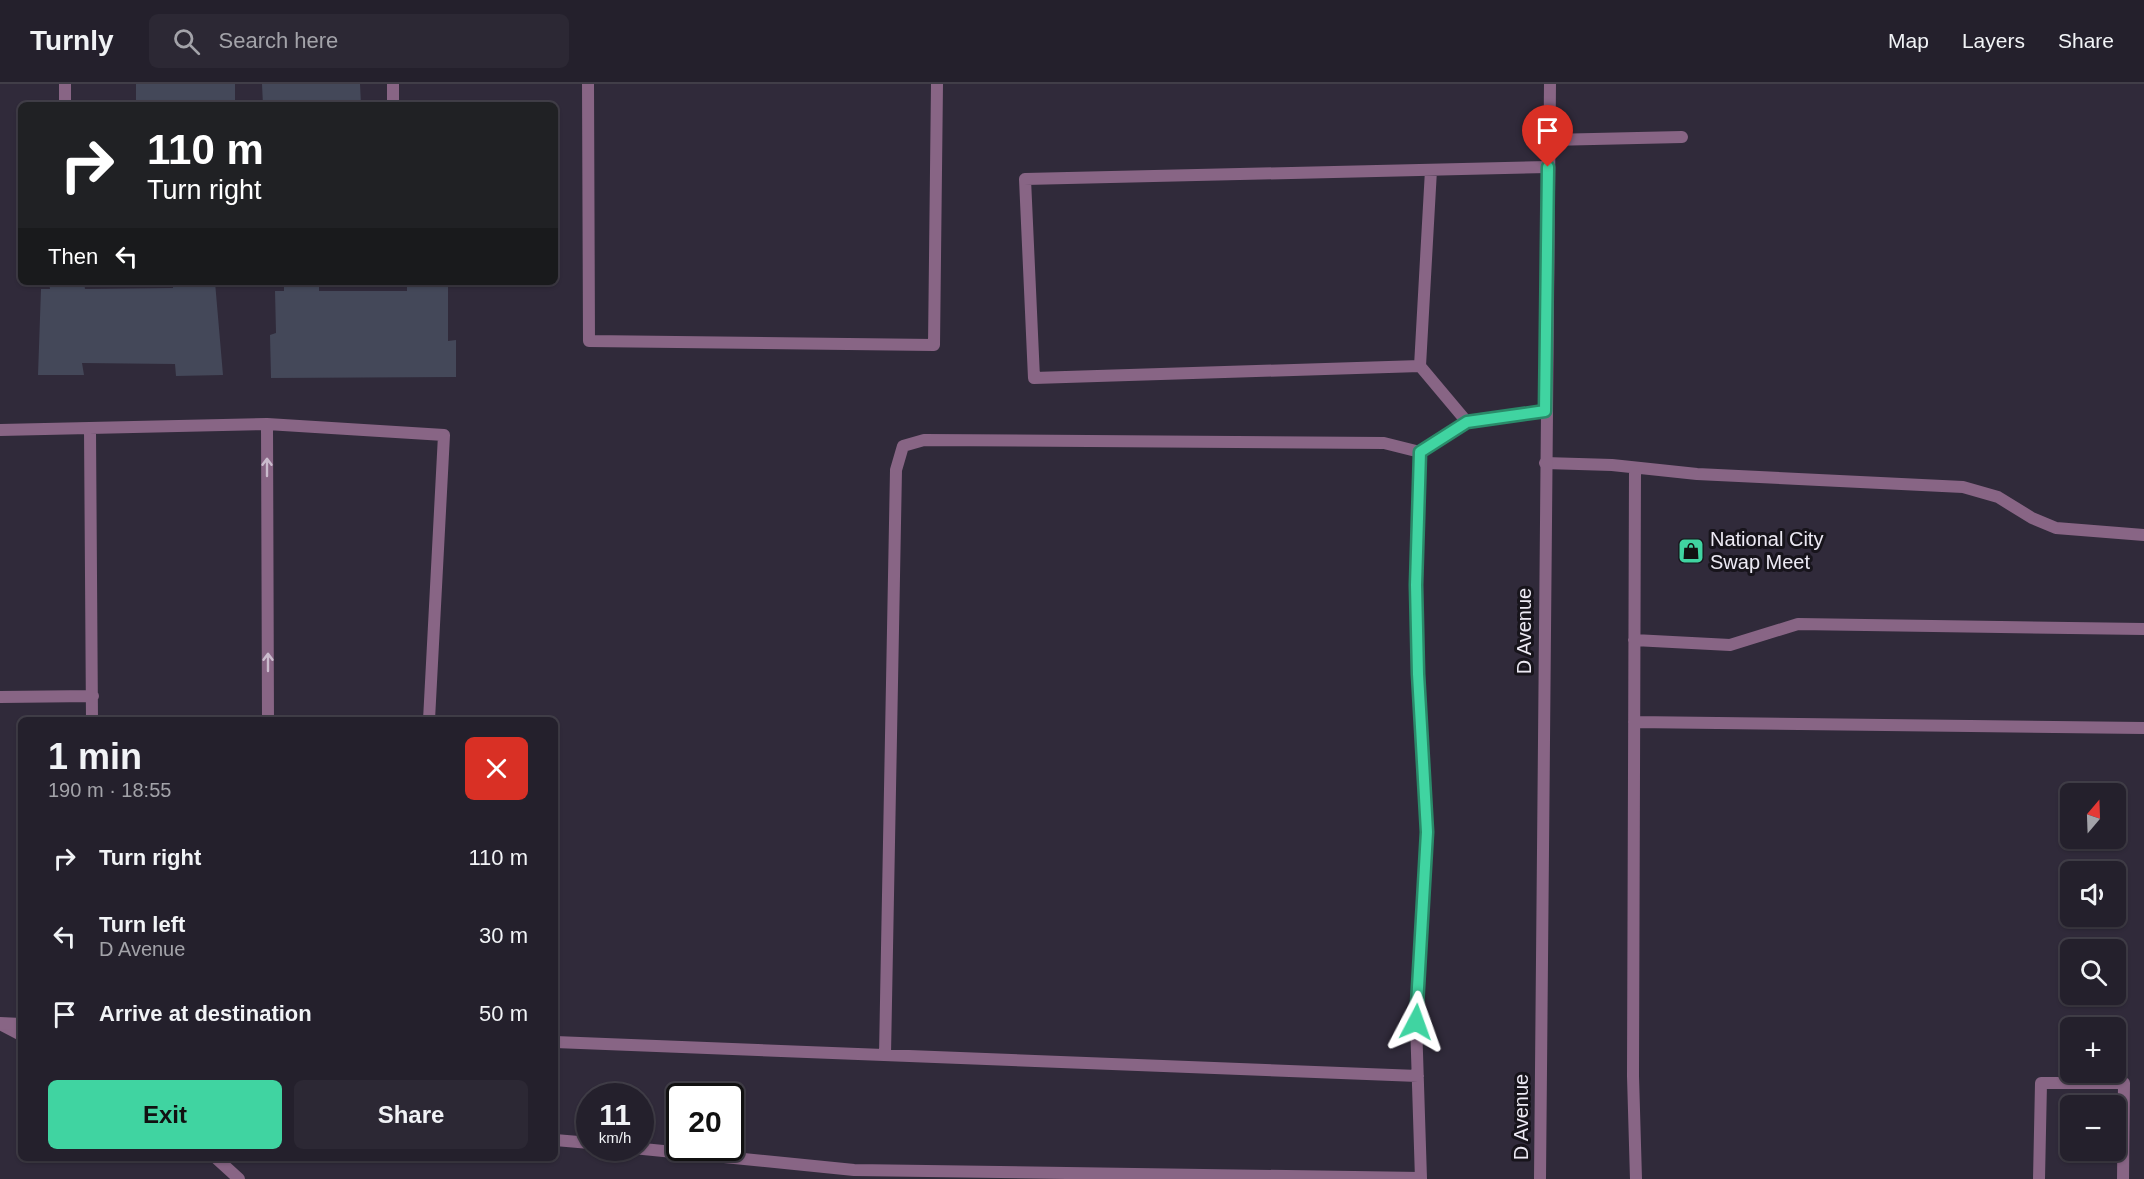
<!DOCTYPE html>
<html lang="en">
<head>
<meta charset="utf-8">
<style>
	body { margin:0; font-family:Helvetica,sans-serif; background:#2c2834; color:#f1f3f6; height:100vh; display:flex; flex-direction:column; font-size:22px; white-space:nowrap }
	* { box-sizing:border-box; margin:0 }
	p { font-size:20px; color:#a3a3a9 }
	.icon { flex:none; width:33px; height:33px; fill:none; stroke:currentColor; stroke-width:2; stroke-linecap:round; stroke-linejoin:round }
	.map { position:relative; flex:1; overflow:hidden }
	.side { position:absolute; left:18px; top:633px; width:540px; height:444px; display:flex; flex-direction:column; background:#24202c; border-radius:9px; box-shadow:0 2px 4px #0004,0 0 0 2px #413e48 }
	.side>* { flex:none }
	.top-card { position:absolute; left:18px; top:18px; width:540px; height:183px; border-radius:9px; box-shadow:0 2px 4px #0004,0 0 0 2px #413e48; background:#202124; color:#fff; overflow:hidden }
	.needle { width:39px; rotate:19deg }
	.buttons { position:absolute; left:2060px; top:699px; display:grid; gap:12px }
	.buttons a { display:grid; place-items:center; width:66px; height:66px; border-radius:9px; background:#24202c; box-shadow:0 2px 4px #0004,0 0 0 2px #413e48; font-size:30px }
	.speed { position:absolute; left:576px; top:999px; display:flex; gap:12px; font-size:30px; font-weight:700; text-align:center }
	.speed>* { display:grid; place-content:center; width:78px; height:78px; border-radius:50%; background:#24202c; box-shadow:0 2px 4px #0004,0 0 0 2px #413e48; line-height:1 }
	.speed small { font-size:15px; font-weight:400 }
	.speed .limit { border:3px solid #111; border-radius:9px; background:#fff; color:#111 }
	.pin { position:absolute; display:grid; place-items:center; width:51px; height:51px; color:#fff; margin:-62px -26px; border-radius:50% 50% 50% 0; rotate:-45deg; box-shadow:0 0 6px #0007 }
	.pin .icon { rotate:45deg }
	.me { position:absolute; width:66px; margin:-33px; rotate:4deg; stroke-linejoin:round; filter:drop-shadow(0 0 4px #0008) }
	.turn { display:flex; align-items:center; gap:21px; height:126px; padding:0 30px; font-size:27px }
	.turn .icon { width:78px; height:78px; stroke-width:2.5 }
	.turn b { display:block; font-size:42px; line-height:51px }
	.then { display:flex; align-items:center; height:57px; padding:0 30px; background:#0003; gap:12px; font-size:22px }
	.round { display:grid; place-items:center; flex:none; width:63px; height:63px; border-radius:9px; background:#2c2834 }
	.overview { display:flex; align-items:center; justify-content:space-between; height:102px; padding:0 30px }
	h1 { font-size:36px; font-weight:700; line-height:45px }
	.button { display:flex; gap:12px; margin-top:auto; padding:12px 30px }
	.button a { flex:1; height:69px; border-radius:9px; background:#40d4a1; color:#111; font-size:24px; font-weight:700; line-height:69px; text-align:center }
	.button a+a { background:#2c2834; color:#f1f3f6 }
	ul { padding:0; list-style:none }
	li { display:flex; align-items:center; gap:18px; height:78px; padding:0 30px }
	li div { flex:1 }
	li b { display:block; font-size:22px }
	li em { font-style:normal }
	header { display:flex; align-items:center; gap:36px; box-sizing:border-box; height:84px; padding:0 30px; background:#24202c; border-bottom:2px solid #413e48 }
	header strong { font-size:28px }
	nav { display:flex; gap:33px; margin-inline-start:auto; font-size:21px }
	.search { width:420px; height:54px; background:#2c2834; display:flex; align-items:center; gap:15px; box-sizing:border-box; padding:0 21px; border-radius:9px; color:#a3a3a9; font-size:22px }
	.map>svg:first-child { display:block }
	.building { fill:#444859 }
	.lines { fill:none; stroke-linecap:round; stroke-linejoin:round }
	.lane { stroke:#886585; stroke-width:12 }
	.street { stroke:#886585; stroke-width:12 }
	.oneway { stroke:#cabbcd }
	.route-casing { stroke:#2a8a69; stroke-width:15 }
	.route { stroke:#40d4a1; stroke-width:10 }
	.labels { text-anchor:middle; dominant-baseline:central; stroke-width:6; stroke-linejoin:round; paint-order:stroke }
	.poi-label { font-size:20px; fill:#edeaf4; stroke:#17141b; text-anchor:start }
	.street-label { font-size:20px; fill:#edeaf4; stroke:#17141b }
</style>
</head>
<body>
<header>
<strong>Turnly</strong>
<div class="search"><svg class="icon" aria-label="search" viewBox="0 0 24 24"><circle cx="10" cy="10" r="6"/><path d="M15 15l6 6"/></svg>Search here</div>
<nav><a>Map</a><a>Layers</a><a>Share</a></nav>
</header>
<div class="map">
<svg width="2144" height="1095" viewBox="0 0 2144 1095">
	<rect width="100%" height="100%" fill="#302a3a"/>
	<path class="building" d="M136,0H235V19L181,17V21H136Z
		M262,0H360L361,21H263Z
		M49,198H84L85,205L173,204V198H215L223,291L176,292L175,280L82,279L84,291H38L41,205H50Z
		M284,198H319V207H407V198H448V257L456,256V293L271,294L270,251L276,249L275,207H284Z"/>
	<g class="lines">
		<path class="lane" d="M393,0V21
			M588,0L589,257L934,261L937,0
			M65,21V0
			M1549,56L1682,53
			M1420,282L1431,86
			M1545,327L1467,338L1420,282L1034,294L1025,95L1548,83
			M1420,368L1416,501L1418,590L1427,748L1416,938L1421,1095
			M1545,379L1612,381L1697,390L1963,403L1998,413L2032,434L2056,444L2144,451
			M1635,385L1633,992L1636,1095
			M1634,556L1730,561L1798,540L2144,545
			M1634,638L2144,644
			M0,940L21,951
			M555,958L1418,992
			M885,971L896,386L903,362L924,356L1384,359L1420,368L1467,338
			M555,1056L590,1059
			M633,1064L854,1086L1421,1094
			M216,1074L239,1095
			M2039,1095L2041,999H2124L2123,1095"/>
		<path class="street" d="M267,340L268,636
			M0,346L267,340L444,351L429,636
			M90,346L92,636
			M0,613L93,612
			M0,939L21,940
			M1540,1095L1550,0"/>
	</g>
	<defs><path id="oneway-shaft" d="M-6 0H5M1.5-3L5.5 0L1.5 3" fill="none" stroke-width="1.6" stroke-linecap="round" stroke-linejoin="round" transform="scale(1.5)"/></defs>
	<g class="oneway">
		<use href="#oneway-shaft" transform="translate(267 383) rotate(-90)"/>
		<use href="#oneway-shaft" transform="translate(268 578) rotate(-90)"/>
	</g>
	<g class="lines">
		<g class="route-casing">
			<path id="route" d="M1416,938L1427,748L1418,590L1416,501L1420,368L1467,338L1545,327L1548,83"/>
		</g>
		<use href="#route" class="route"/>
	</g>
	<defs>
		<g id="shop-square" transform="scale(1.35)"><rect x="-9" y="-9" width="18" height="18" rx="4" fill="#40d4a1" stroke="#17141b"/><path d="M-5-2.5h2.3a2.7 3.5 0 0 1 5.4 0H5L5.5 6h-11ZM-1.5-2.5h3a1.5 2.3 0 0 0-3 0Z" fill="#111"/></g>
	</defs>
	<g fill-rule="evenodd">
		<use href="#shop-square" x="1691" y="467"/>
	</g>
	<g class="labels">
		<g class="poi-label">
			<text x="1710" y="455">National City<tspan x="1710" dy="23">Swap Meet</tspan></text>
		</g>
		<g class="street-label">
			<text transform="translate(1524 547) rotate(-90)">D Avenue</text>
			<text transform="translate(1521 1033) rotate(-90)">D Avenue</text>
		</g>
	</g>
</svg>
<div class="buttons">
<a><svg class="needle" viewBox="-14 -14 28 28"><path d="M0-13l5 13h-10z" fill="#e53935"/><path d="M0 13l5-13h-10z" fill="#a3a3a9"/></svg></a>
<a><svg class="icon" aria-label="sound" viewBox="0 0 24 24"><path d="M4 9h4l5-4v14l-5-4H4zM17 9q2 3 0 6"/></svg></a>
<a><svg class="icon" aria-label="search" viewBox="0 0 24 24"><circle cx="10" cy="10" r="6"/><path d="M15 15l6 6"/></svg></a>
<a>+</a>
<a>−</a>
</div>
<div class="speed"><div>11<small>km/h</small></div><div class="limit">20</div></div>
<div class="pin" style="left:1548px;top:83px;background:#d93025"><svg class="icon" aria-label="arrive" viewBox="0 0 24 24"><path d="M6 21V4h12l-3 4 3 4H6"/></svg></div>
<svg class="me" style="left:1416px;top:938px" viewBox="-20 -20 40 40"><path d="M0-17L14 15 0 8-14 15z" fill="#40d4a1" stroke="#fff" stroke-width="4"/></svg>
<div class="top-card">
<div class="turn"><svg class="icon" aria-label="right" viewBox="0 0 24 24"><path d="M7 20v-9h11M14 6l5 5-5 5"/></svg><div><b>110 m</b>Turn right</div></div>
<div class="then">Then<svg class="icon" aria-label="left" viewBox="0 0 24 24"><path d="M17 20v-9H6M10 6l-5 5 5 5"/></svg></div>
</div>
<section class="side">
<div class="overview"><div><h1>1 min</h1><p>190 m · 18:55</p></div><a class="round" style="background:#d93025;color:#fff"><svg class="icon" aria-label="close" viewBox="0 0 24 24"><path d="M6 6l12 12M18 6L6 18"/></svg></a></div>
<ul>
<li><svg class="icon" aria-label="right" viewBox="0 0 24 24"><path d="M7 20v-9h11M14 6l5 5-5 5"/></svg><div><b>Turn right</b></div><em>110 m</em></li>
<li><svg class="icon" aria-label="left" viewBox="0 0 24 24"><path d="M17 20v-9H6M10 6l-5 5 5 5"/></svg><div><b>Turn left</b><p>D Avenue</p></div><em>30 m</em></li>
<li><svg class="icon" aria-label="arrive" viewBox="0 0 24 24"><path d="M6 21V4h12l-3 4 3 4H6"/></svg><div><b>Arrive at destination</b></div><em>50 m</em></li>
</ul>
<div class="button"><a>Exit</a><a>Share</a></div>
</section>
</div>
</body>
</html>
